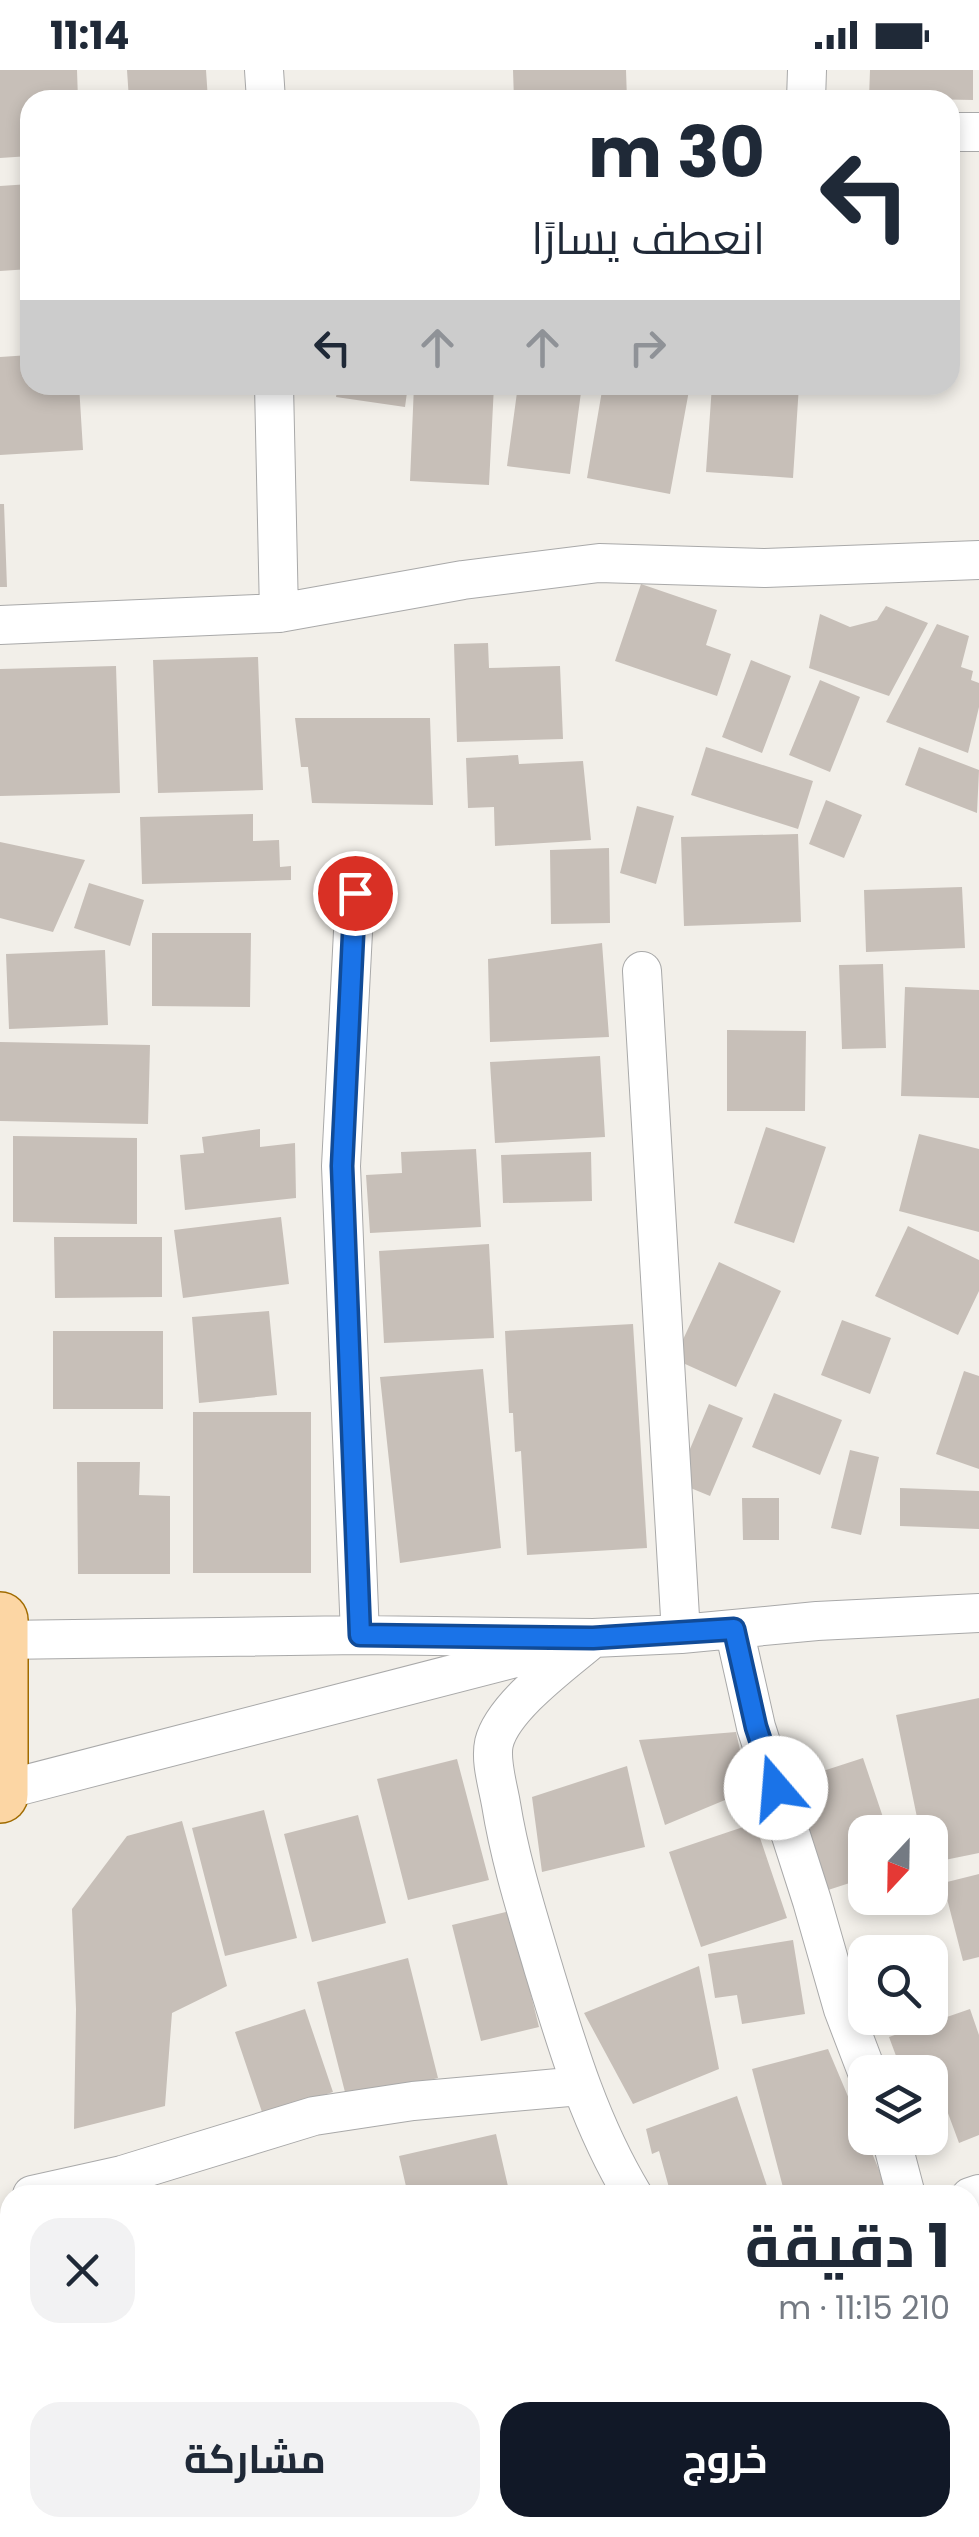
<!DOCTYPE html>
<html lang="ar">
<head>
<meta charset="utf-8">
<style>
	body { margin:0; font-family:Poppins,Cairo,sans-serif; background:#f2f2f3; color:#1f2937; direction:rtl; height:100vh; display:flex; flex-direction:column; font-size:38px; white-space:nowrap }
	* { box-sizing:border-box; margin:0 }
	p { font-size:32px; color:#747a83 }
	.icon { flex:none; width:55px; height:55px; fill:none; stroke:currentColor; stroke-width:2; stroke-linecap:round; stroke-linejoin:round }
	.map { position:relative; flex:1; overflow:hidden; direction:ltr }
	.side { position:absolute; left:0px; top:2115px; width:980px; height:352px; display:flex; flex-direction:column; background:#fff; border-radius:30px 30px 0 0; box-shadow:0 5px 15px #0003; direction:rtl }
	.side>* { flex:none }
	.hud { position:absolute; left:20px; top:20px; width:940px; height:305px; border-radius:30px; box-shadow:0 5px 15px #0003; direction:rtl; background:#fff; color:#1f2937; overflow:hidden }
	.needle { width:65px; rotate:202deg }
	.controls { position:absolute; left:848px; top:1745px; display:grid; gap:20px }
	.controls a { display:grid; place-items:center; width:100px; height:100px; border-radius:20px; background:#fff; box-shadow:0 5px 15px #0003; font-size:50px }
	.pin { position:absolute; display:grid; place-items:center; width:85px; height:85px; color:#fff; margin:-42px; border:5px solid #fff; border-radius:50%; box-shadow:0 2px 10px #0007 }
	.me { position:absolute; width:110px; margin:-55px; rotate:342deg; stroke-linejoin:round; filter:drop-shadow(0 0 8px #0008) }
	.turn { display:flex; align-items:center; gap:35px; height:210px; padding:0 30px; font-size:45px }
	.turn .icon { width:130px; height:130px; stroke-width:2.5 }
	.turn b { display:block; font-size:70px; line-height:85px }
	.lanes { display:flex; align-items:center; height:95px; padding:0 30px; background:#0003; justify-content:center; gap:50px; direction:ltr }
	.lanes .off { opacity:.35 }
	.round { display:grid; place-items:center; flex:none; width:105px; height:105px; border-radius:30px; background:#f2f2f3 }
	.summary { display:flex; align-items:center; justify-content:space-between; height:170px; padding:0 30px }
	h1 { font-size:60px; font-weight:700; line-height:75px }
	.button { display:flex; gap:20px; margin-top:auto; padding:20px 30px }
	.button a { flex:1; height:115px; border-radius:30px; background:#111827; color:#fff; font-size:40px; font-weight:700; line-height:115px; text-align:center }
	.button a+a { background:#f2f2f3; color:#1f2937 }
	.status { display:flex; justify-content:space-between; align-items:center; height:70px; padding:0 50px; background:#fff; direction:ltr }
	.status svg { height:28px; fill:currentColor }
	.map>svg:first-child { display:block }
	.building { fill:#c7bfb8 }
	.lines { fill:none; stroke-linecap:round; stroke-linejoin:round }
	.minor-casing { stroke:#a9a9a9; stroke-width:40 }
	.primary-casing { stroke:#a06b00; stroke-width:58 }
	.minor { stroke:#fff; stroke-width:38 }
	.primary { stroke:#fcd6a4; stroke-width:55 }
	.route-casing { stroke:#114b97; stroke-width:25 }
	.route { stroke:#1a73e8; stroke-width:18 }
</style>
</head>
<body>
<div class="status"><b>11:14</b><svg viewBox="0 0 49 12"><path d="M0 12V9h3v3zM5 12V6h3v6zM10 12V3h3v9zM15 12V0h3v12zM26 1h20v11H26zM47 4h2v5h-2z"/></svg></div>
<div class="map">
<svg width="979" height="2467" viewBox="0 0 979 2467">
	<rect width="100%" height="100%" fill="#f2efe9"/>
	<path class="building" d="M0,0H77L78,30H30V86L0,88Z
		M127,0H206L208,30H129Z
		M513,0H626L627,30H514Z
		M870,0H973V30L869,28Z
		M30,114V199L0,201V116Z
		M30,285V315H79L83,380L0,385V287Z
		M338,315H408L405,337L336,327Z
		M414,315H494L489,415L410,411Z
		M518,315H582L570,404L507,396Z
		M603,315H690L670,424L587,408Z
		M712,315H799L793,408L706,402Z
		M0,434H4L7,517H0Z
		M641,514L717,540L706,575L731,584L717,626L615,591Z
		M886,536L928,553L889,626L809,598L820,544L850,557L877,550Z
		M937,554L969,566L961,597L973,601L971,610L979,613V637L968,683L886,652Z
		M488,573L489,598L560,596L563,669L457,672L454,574Z
		M258,587L263,720L158,723L153,590Z
		M751,590L791,606L762,683L722,667Z
		M116,596L120,723L0,726V599Z
		M820,610L860,627L830,702L789,685Z
		M295,648H430L433,735L312,733L308,697H301Z
		M706,677L813,711L798,759L691,725Z
		M919,677L979,700L977,743L905,715Z
		M518,685L519,694L583,691L591,770L495,776L494,737L468,738L466,688Z
		M826,730L862,745L844,788L809,774Z
		M637,736L674,746L656,814L620,803Z
		M253,744V771L279,770L280,797L291,796V810L142,814L140,747Z
		M798,764L801,852L684,856L681,767Z
		M0,772L85,790L53,862L0,848Z
		M609,778L610,853L551,854L550,780Z
		M89,813L144,830L130,876L74,858Z
		M962,817L965,878L866,882L864,820Z
		M152,863H251L250,937L152,936Z
		M602,873L609,967L490,972L488,889Z
		M105,880L108,955L9,959L6,884Z
		M883,894L886,978L842,979L839,895Z
		M905,917L979,920V1028L901,1026Z
		M727,960L806,961L805,1041H727Z
		M0,972L150,975L148,1054L0,1051Z
		M600,986L605,1067L495,1073L490,992Z
		M766,1057L826,1077L794,1173L734,1153Z
		M260,1059V1077L295,1073L296,1128L185,1140L180,1085L204,1083L202,1067Z
		M919,1064L979,1079V1162L899,1141Z
		M13,1066L137,1068V1154L13,1152Z
		M476,1079L481,1157L370,1163L366,1105L402,1103L401,1082Z
		M591,1082L592,1131L503,1133L501,1085Z
		M281,1147L289,1214L183,1228L174,1160Z
		M908,1156L979,1190V1221L958,1265L875,1226Z
		M54,1167H162V1227L55,1228Z
		M489,1174L494,1268L384,1273L379,1181Z
		M719,1192L781,1221L736,1317L674,1289Z
		M269,1241L277,1325L199,1333L192,1247Z
		M842,1250L891,1268L870,1324L821,1305Z
		M633,1254L647,1478L527,1485L521,1381L515,1382L513,1343H509L505,1261Z
		M53,1261H163V1339H53Z
		M483,1299L501,1478L400,1493L380,1307Z
		M964,1301L979,1306V1399L936,1384Z
		M774,1323L842,1350L820,1405L752,1377Z
		M709,1334L743,1348L710,1426L676,1412Z
		M193,1342H311V1503H193Z
		M850,1380L879,1387L861,1465L831,1458Z
		M77,1392H140L139,1425L170,1426V1504H78Z
		M900,1418L979,1421V1459L900,1456Z
		M742,1428H779V1470H743Z
		M979,1628V1783L930,1793V1762H920L896,1645Z
		M736,1662L749,1720L665,1755L639,1670Z
		M863,1688L888,1762H865V1808L822,1822L786,1713Z
		M457,1689L489,1810L408,1830L377,1709Z
		M627,1696L645,1777L542,1802L532,1727Z
		M264,1740L297,1868L225,1886L192,1758Z
		M358,1745L386,1853L312,1872L284,1764Z
		M182,1751L227,1916L172,1943L165,2036L74,2059L76,1939L72,1839L127,1766Z
		M755,1753L787,1848L701,1877L669,1782Z
		M979,1804V1887L963,1891L943,1813Z
		M510,1841L539,1957L481,1971L452,1855Z
		M793,1870L805,1944L742,1954L737,1925L715,1928L708,1884Z
		M408,1888L438,2008L347,2030L317,1912Z
		M699,1896L719,1999L633,2034L584,1943Z
		M305,1939L333,2022L263,2045L235,1962Z
		M970,1939L979,1965V2065L959,2073L942,2027L930,2032V2002H902L889,1967Z
		M828,1979L885,2114L853,2125H785L752,1999Z
		M737,2026L770,2125H719L717,2117L692,2125H671L659,2081L652,2084L646,2059Z
		M496,2064L510,2125H408L399,2086Z
		M979,2210V2280H978L970,2250V2213Z
		M508,2458H622L624,2466L510,2467Z"/>
	<g class="lines">
		<g class="minor-casing">
			<path id="minor" d="M264,0L266,30
				M806,30L807,0
				M950,62H979
				M274,315L279,543
				M0,555L279,543L463,510L599,493L765,498L979,490
				M355,823L341,1096L360,1565
				M642,901L681,1564
				M734,1559L756,1657L812,1831L843,1939L867,2002
				M593,1568C565,1592 503,1636 494,1673C490,1691 498,1716 501,1734C510,1790 527,1843 543,1897C567,1976 590,2054 633,2125
				M1,1570L360,1565L593,1568L681,1564L817,1551L979,1543
				M0,1721L542,1581
				M891,2068L906,2125
				M32,2125L122,2105L314,2046L413,2031L580,2016
				M970,2127L979,2124
				M464,2458L467,2467
				M748,2458L750,2467
				M204,2467L234,2458"/>
		</g>
		<g class="primary-casing">
			<path id="primary" d="M0,1550V1725"/>
		</g>
		<use href="#minor" class="minor"/>
		<use href="#primary" class="primary"/>
	</g>
	<g class="lines">
		<g class="route-casing">
			<path id="route" d="M355,823L342,1096L360,1565L593,1568L734,1559L756,1657L776,1718"/>
		</g>
		<use href="#route" class="route"/>
	</g>
</svg>
<div class="controls">
<a><svg class="needle" viewBox="-14 -14 28 28"><path d="M0-13l5 13h-10z" fill="#e53935"/><path d="M0 13l5-13h-10z" fill="#747a83"/></svg></a>
<a><svg class="icon" aria-label="search" viewBox="0 0 24 24"><circle cx="10" cy="10" r="6"/><path d="M15 15l6 6"/></svg></a>
<a><svg class="icon" aria-label="layers" viewBox="0 0 24 24"><path d="M12 4l9 5-9 5-9-5zM3 14l9 5 9-5"/></svg></a>
</div>
<div class="pin" style="left:355px;top:823px;background:#d93025"><svg class="icon" aria-label="arrive" viewBox="0 0 24 24"><path d="M6 21V4h12l-3 4 3 4H6"/></svg></div>
<svg class="me" style="left:776px;top:1718px" viewBox="-20 -20 40 40"><circle r="19" fill="#fff"/><path d="M0-13L10 11 0 6-10 11z" fill="#1a73e8"/></svg>
<div class="hud">
<div class="turn"><svg class="icon" aria-label="left" viewBox="0 0 24 24"><path d="M17 20v-9H6M10 6l-5 5 5 5"/></svg><div><b>30 m</b>انعطف يسارًا</div></div>
<div class="lanes"><svg class="icon" aria-label="left" viewBox="0 0 24 24"><path d="M17 20v-9H6M10 6l-5 5 5 5"/></svg><svg class="icon off" aria-label="ahead" viewBox="0 0 24 24"><path d="M12 20V5M6 11l6-6 6 6"/></svg><svg class="icon off" aria-label="ahead" viewBox="0 0 24 24"><path d="M12 20V5M6 11l6-6 6 6"/></svg><svg class="icon off" aria-label="right" viewBox="0 0 24 24"><path d="M7 20v-9h11M14 6l5 5-5 5"/></svg></div>
</div>
<section class="side">
<div class="summary"><div><h1>1 دقيقة</h1><p>210 m · 11:15</p></div><a class="round"><svg class="icon" aria-label="close" viewBox="0 0 24 24"><path d="M6 6l12 12M18 6L6 18"/></svg></a></div>
<div class="button"><a>خروج</a><a>مشاركة</a></div>
</section>
</div>
</body>
</html>
